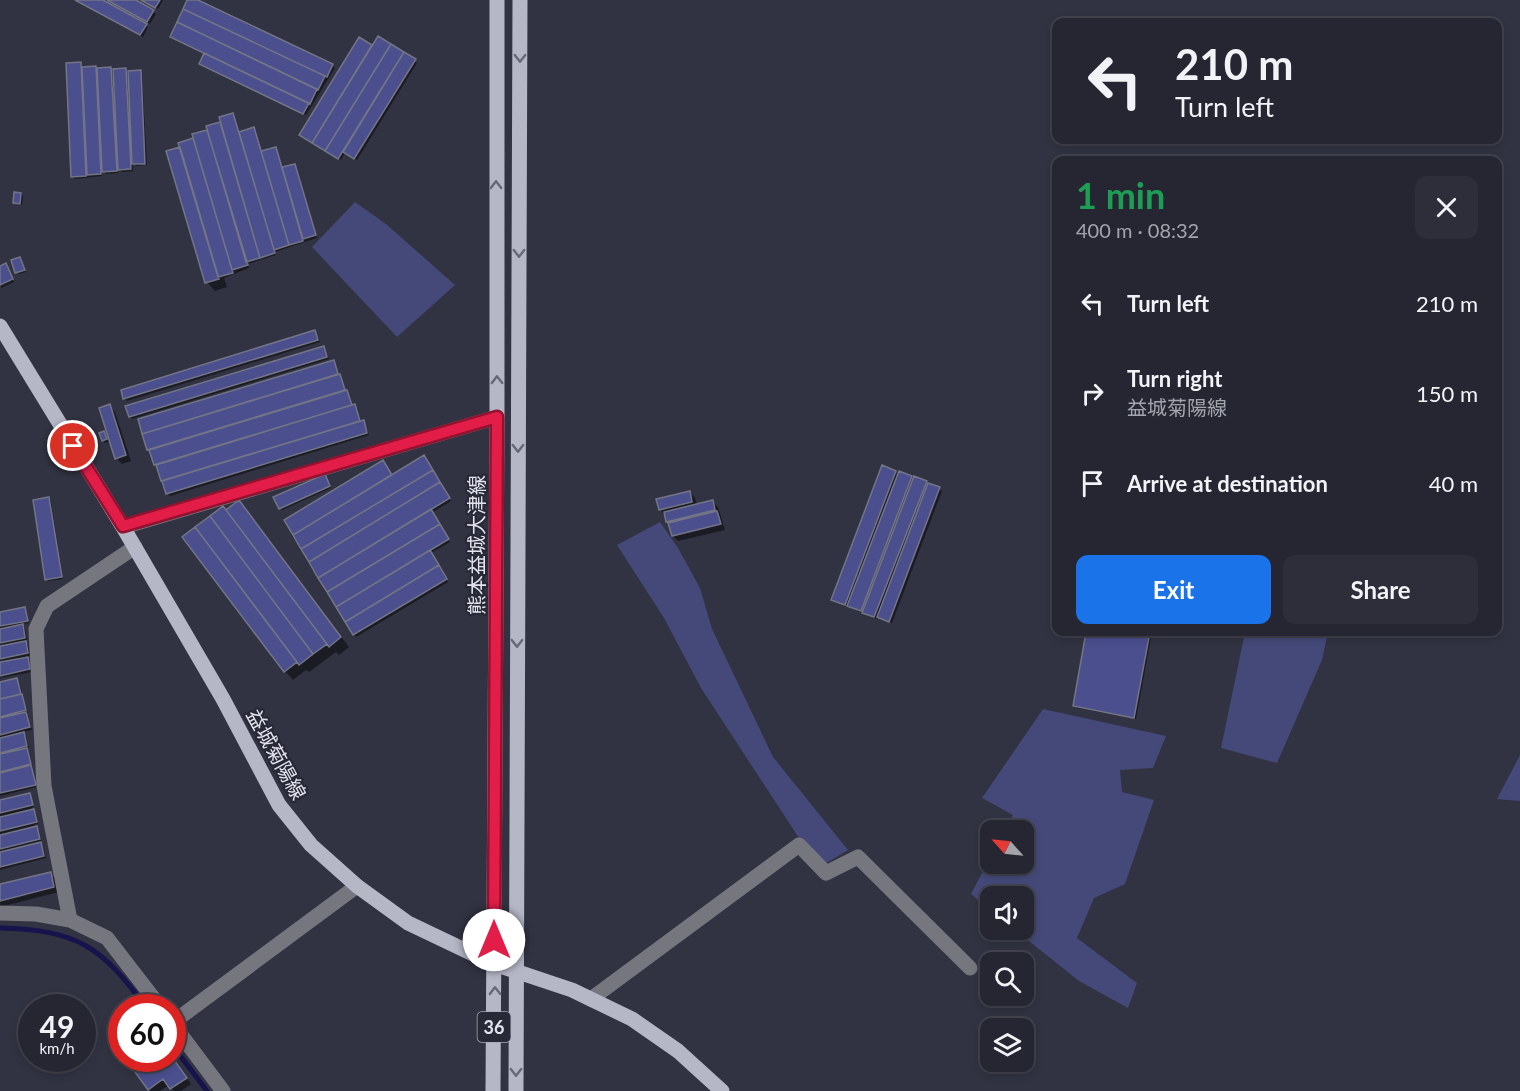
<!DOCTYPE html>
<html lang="en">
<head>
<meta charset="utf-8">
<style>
	body { margin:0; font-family:Lato,"Noto Sans JP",sans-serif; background:#2d2e3a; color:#f1f3f6; height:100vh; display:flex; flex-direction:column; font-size:22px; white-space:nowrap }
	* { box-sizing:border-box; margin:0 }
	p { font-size:20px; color:#a3a5ac }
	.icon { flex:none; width:33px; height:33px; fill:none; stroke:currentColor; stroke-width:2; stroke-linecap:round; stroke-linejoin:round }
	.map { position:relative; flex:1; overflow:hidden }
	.details { position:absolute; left:1052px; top:156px; width:450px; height:480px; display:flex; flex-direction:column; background:#252632; border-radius:12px; box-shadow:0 3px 9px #0003,0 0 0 2px #42434d }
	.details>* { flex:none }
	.hud { position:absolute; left:1052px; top:18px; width:450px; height:126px; border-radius:12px; box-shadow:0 3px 9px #0003,0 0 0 2px #42434d; background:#252632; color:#f1f3f6; overflow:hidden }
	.needle { width:39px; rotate:297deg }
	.fabs { position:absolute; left:980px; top:820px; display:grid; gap:12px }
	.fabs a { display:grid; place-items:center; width:54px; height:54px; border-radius:12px; background:#252632; box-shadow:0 3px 9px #0003,0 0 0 2px #42434d; font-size:30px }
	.speed { position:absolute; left:18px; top:994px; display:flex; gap:12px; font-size:30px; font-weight:700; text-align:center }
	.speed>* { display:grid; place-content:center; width:78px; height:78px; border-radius:50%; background:#252632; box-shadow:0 3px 9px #0003,0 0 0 2px #42434d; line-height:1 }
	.speed small { font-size:15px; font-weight:400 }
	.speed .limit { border:9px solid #d22; background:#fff; color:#111 }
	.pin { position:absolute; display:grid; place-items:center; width:51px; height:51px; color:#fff; margin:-26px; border:3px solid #fff; border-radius:50%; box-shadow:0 2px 6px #0007 }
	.me { position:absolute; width:66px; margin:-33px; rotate:0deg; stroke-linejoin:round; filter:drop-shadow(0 0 4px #0008) }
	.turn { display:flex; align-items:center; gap:21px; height:126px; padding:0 24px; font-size:27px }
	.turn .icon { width:78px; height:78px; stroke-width:2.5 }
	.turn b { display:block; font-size:42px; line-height:51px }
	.round { display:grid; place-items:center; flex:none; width:63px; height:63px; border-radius:12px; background:#2d2e3a }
	.head { display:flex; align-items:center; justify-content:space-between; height:102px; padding:0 24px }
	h1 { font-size:36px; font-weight:700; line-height:45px; color:#1e9e55 }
	.button { display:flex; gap:12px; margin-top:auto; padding:12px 24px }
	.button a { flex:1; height:69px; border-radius:12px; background:#1a73e8; color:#fff; font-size:24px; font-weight:700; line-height:69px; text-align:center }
	.button a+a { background:#2d2e3a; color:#f1f3f6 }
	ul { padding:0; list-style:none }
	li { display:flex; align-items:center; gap:18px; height:90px; padding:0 24px }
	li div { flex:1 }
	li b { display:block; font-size:22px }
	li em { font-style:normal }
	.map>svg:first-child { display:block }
	.green { fill:#454979 }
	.shadow { fill:#0007 }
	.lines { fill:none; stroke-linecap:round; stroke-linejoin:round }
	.stream { stroke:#17134d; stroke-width:5 }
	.building { fill:#4b4f8e; stroke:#737586; stroke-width:1.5 }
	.minor { stroke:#75767e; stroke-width:15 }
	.major { stroke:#b5b7c7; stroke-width:15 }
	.oneway { stroke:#676978 }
	.route-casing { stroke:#92132f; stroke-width:15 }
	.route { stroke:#e11d48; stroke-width:10 }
	.labels { text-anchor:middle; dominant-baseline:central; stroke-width:4.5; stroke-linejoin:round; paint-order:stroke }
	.shield { fill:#272937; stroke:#aaabb6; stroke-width:1.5 }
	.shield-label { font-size:18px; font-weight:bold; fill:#e2e3ed }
	.street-label { font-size:20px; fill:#e2e3ed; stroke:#272937 }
</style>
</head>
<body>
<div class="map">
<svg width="1520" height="1091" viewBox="0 0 1520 1091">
	<rect width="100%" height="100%" fill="#313342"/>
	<path class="green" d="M355,202L386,224L455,285L397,337L312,247Z
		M660,522L678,548L700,588L712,629L773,757L848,850L823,865L799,838L701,688L664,618L617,545Z
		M1245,632H1328L1322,660L1277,763L1221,748Z
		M1043,709L1166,736L1153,768L1120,770L1122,792L1154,800L1125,884L1094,898L1077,938L1137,983L1128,1008L1079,981L1015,930H1023V897H990V910L971,894L990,858V864H1023V831H1005L1013,815L982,798Z
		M1520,755V801L1497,799Z"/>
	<path class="shadow" d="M76,0H100L148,27L143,37Z
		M107,0H133L156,14L150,24Z
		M141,0H163L158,9Z
		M189,0H194L332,66L335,68L306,115L203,66L201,64L206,54L174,39L172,37Z
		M378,38L417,63L357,160L345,153L341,160L303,137L359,39L372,47Z
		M80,64L83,68H95L99,72L111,69L115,73L126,69L129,72H140L142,74L147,165L136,166L133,162V171L122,172L118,168V173L106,174L102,169V176L75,179L73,177Z
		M233,115L240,133L254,129L256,131L262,153L275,149L283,169L294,165L297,168L317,238L275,252L276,255L248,264L249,268L224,278L227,287L215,291L207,282L180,144L195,139L194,135L209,131L208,127L222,124Z
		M21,194L23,196L22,205H17L15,203Z
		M20,258L26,272L19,274L16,272Z
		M6,265L14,282L1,288L0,267Z
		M315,332L320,342L127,401L125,398Z
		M324,348L329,359L132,419L130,416Z
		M333,361L346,392L349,394L353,407L357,408L361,422L365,424L369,435L170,496L167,493L152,452L149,450L140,420Z
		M109,406L115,412L131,461L122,464L116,458L111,441L105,443L103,440L104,433L110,440Z
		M426,460L451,501L433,512L450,542L431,553L448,582L356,637L286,520L392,477Z
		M895,472L899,475L911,477L914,480L926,482L942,491L892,623L878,616L877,619L866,615L833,599Z
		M325,476L331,488L282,510L280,508Z
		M690,492L695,498L697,505L712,501L718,507L725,530L678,541L673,536L670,524L660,509Z
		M49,499L51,501L63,579L49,581L46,579Z
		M226,511H247L349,647L339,655L336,652L309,672L306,670L293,680L285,671Z
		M25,609L27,611L29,623L21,624L25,628L27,640L24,641L28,645L30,656H25L30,661L32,672L0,678V614Z
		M1088,632H1152L1136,719L1077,708L1074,706Z
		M17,679L19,682L28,713H26L28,716L32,730L22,732L26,736L29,748L26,749L29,752L37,787L0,796V684Z
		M29,794L34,807L31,808L36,813L38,824L34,825L39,830L42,842H39L43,846L46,858L0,870V802Z
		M50,874L56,879L59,892L0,907V886Z
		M173,1057L191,1084L181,1091H174L169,1085L160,1091H151L149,1089L156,1059H172Z"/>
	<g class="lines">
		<path class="stream" d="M0,928C77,930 102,946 146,1008
			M172,1045L207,1091"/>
	</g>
	<path class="building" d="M75,0H103L147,24L140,35Z
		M107,0H136L154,10L147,22Z
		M141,0H160L155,8Z
		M187,0H198L333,64L327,77L183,9Z
		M183,9L325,76L318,90L177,22Z
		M177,22L317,89L310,104L170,37Z
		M378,36L391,44L325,151L312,143Z
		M359,37L372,45L312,143L299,135Z
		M391,44L404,52L338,159L325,151Z
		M404,52L416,59L354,159L343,152Z
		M204,53L309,103L303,114L199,64Z
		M81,62L86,176L71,177L66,63Z
		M96,66L101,174L87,175L82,67Z
		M111,67L117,171L102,172L97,68Z
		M126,68L131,169L118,170L113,69Z
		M141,70L145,164H132L128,71Z
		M233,113L275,253L260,258L219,117Z
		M220,122L260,258L246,262L206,126Z
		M254,127L289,245L274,250L239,132Z
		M207,130L248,265L232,270L192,134Z
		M193,138L233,273L218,277L178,143Z
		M180,147L219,279L205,283L166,151Z
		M276,147L303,241L289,245L261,151Z
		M295,164L316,235L303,239L282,167Z
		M14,192L21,193L20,204L13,203Z
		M20,257L25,270L15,273L11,260Z
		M6,263L13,279L0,285V266Z
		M315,330L318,340L123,399L121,390Z
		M324,346L327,357L129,417L125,406Z
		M334,360L338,374L142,434L138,419Z
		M340,374L345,390L147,450L142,434Z
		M347,390L352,405L154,465L149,450Z
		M110,404L126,455L115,459L99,408Z
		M355,404L360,421L161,481L156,465Z
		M364,420L367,433L166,494L162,481Z
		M104,431L107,439L102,441L99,433Z
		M424,455L433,470L301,549L293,535Z
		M383,460L392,475L293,535L284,520Z
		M882,465L896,471L845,605L831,600Z
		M433,470L440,482L309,562L301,549Z
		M899,471L912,476L861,611L847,606Z
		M325,474L330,486L279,509L273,497Z
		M914,476L927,481L874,617L862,613Z
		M440,482L450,498L318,578L309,562Z
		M928,483L940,487L889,622L877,617Z
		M690,491L692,502L659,510L656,499Z
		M49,497L62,577L45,580L33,500Z
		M239,500L341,637L329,647L226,510Z
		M713,500L715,510L666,522L664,512Z
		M223,506L327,644L313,654L210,516Z
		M431,509L440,524L327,592L318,578Z
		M717,511L721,524L672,536L668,523Z
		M210,516L313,654L299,665L195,527Z
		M440,524L449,539L336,607L327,592Z
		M195,527L297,662L284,672L182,537Z
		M430,550L439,565L345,622L336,607Z
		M439,565L447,579L353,635L345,622Z
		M25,607L28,621L0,626V612Z
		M23,624L25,638L0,643V629Z
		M1086,632H1150L1134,718L1073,706Z
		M26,641L28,653L0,659V646Z
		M28,657L30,669L0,676V662Z
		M17,678L21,694L0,699V682Z
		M22,694L26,710L0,717V699Z
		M26,712L30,727L0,735V718Z
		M24,732L27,746L0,753V738Z
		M27,748L31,764L0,772V754Z
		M31,765L36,785L0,793V773Z
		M30,793L33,805L0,813V800Z
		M34,809L37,822L0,831V817Z
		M37,826L40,839L0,849V835Z
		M41,842L44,856L0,867V852Z
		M51,872L54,887L0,901V884Z
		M172,1057L187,1078L170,1089L163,1079L148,1090L135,1072L154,1059H172Z"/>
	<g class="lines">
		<path class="minor" d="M123,527L497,417
			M0,913L36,914L70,920L107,938L161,1008
			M70,920L44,786L36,629L47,606L135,547
			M591,999L799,845L826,873L858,857L970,968
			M172,1023L357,886
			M172,1023L223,1091"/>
		<path class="major" d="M0,326L123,527L223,699L279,805L311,845L357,886L408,923L494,964L572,990L632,1019L678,1051L722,1091
			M493,1091L497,417V0
			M516,1091L520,0"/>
	</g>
	<defs><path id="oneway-chevron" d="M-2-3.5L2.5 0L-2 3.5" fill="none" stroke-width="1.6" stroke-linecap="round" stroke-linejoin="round" transform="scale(1.5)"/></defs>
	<g class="oneway">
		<use href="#oneway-chevron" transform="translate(520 58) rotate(90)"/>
		<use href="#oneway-chevron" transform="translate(496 185) rotate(-90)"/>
		<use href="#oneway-chevron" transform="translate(519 253) rotate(90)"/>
		<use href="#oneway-chevron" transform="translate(497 380) rotate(-91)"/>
		<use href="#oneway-chevron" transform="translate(518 448) rotate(90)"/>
		<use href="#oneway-chevron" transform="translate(517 643) rotate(90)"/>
		<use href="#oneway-chevron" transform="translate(495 991) rotate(-91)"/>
		<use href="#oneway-chevron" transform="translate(516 1072) rotate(90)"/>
	</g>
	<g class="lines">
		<g class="route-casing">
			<path id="route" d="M73,446L123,526L497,417L494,940"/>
		</g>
		<use href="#route" class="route"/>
	</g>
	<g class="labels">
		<rect class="shield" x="477.5" y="1012" width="33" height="30" rx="4.5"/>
		<g class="shield-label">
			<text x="494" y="1027">36</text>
		</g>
		<g class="street-label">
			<text transform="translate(476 545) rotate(-90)">熊本益城大津線</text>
			<text transform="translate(277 754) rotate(61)">益城菊陽線</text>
		</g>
	</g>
</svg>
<div class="fabs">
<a><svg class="needle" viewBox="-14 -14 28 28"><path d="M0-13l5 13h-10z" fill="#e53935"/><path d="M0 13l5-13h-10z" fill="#a3a5ac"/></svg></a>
<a><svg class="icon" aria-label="sound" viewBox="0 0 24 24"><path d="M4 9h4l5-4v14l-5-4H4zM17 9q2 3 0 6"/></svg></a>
<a><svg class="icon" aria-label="search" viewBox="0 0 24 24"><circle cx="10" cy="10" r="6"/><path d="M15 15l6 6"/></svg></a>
<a><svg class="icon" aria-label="layers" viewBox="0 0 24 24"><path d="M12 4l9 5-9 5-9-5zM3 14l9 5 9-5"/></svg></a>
</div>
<div class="speed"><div>49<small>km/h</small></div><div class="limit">60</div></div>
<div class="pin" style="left:73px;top:446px;background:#d93025"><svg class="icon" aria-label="arrive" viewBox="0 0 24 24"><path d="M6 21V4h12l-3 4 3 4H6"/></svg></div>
<svg class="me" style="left:494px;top:940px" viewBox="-20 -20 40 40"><circle r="19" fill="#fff"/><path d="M0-13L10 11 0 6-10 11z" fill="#e11d48"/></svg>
<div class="hud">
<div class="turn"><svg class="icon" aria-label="left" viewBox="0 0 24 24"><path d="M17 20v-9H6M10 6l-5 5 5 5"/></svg><div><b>210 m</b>Turn left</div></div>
</div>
<section class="details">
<div class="head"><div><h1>1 min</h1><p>400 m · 08:32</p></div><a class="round"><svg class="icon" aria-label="close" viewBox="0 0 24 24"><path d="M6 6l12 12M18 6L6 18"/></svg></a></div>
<ul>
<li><svg class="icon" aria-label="left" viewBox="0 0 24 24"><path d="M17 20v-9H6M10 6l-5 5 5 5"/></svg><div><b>Turn left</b></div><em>210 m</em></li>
<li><svg class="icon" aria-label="right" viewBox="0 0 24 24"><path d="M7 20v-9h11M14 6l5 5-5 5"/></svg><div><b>Turn right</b><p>益城菊陽線</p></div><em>150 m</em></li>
<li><svg class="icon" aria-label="arrive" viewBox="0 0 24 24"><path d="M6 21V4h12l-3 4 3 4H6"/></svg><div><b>Arrive at destination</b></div><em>40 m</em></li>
</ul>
<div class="button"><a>Exit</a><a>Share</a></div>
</section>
</div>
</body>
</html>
